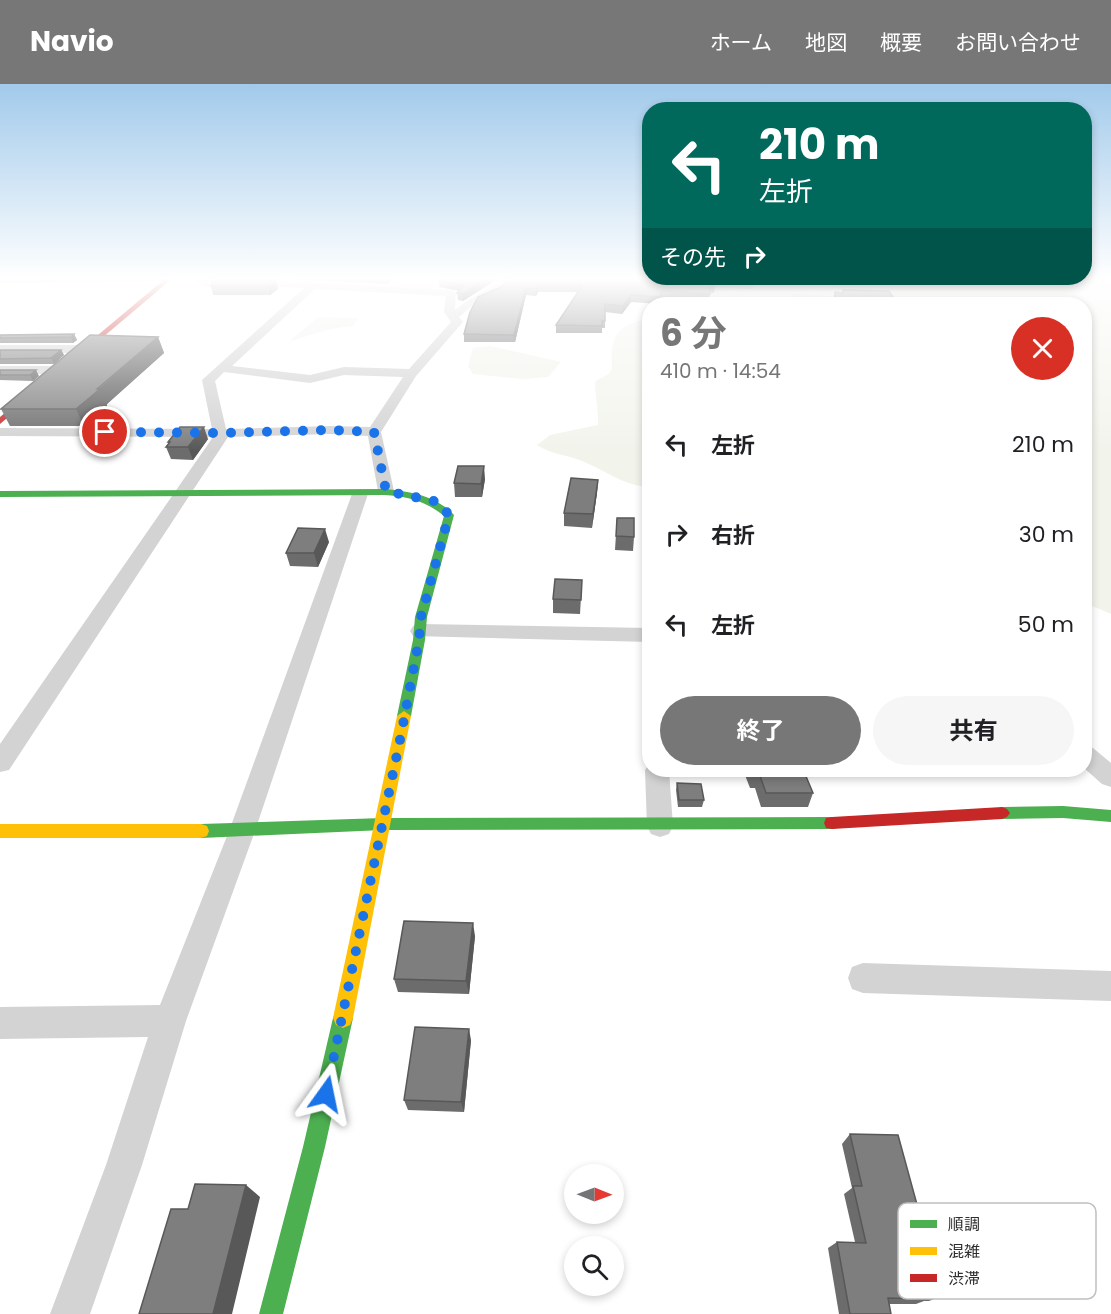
<!DOCTYPE html>
<html lang="ja">
<head>
<meta charset="utf-8">
<style>
	body { margin:0; font-family:Poppins,"Noto Sans JP",sans-serif; background:#f6f6f6; color:#202124; height:100vh; display:flex; flex-direction:column; font-size:22px; white-space:nowrap }
	* { box-sizing:border-box; margin:0 }
	p { font-size:20px; color:#757577 }
	.icon { flex:none; width:33px; height:33px; fill:none; stroke:currentColor; stroke-width:2; stroke-linecap:round; stroke-linejoin:round }
	.map { position:relative; flex:1; overflow:hidden }
	.sheet { position:absolute; left:642px; top:213px; width:450px; height:480px; display:flex; flex-direction:column; background:#fff; border-radius:24px; box-shadow:0 3px 9px #0003 }
	.sheet>* { flex:none }
	.top-card { position:absolute; left:642px; top:18px; width:450px; height:183px; border-radius:24px; box-shadow:0 3px 9px #0003; background:#00695c; color:#fff; overflow:hidden }
	.needle { width:39px; rotate:91deg }
	.fabs { position:absolute; left:564px; top:1080px; display:grid; gap:12px }
	.fabs a { display:grid; place-items:center; width:60px; height:60px; border-radius:50%; background:#fff; box-shadow:0 3px 9px #0003; font-size:30px }
	.pin { position:absolute; display:grid; place-items:center; width:51px; height:51px; color:#fff; margin:-26px; border:3px solid #fff; border-radius:50%; box-shadow:0 2px 6px #0007 }
	.me { position:absolute; width:66px; margin:-33px; rotate:12deg; stroke-linejoin:round; filter:drop-shadow(0 0 4px #0008) }
	.turn { display:flex; align-items:center; gap:21px; height:126px; padding:0 18px; font-size:27px }
	.turn .icon { width:78px; height:78px; stroke-width:2.5 }
	.turn b { display:block; font-size:42px; line-height:51px }
	.then { display:flex; align-items:center; height:57px; padding:0 18px; background:#0003; gap:12px; font-size:22px }
	.round { display:grid; place-items:center; flex:none; width:63px; height:63px; border-radius:32px; background:#f6f6f6 }
	.headline { display:flex; align-items:center; justify-content:space-between; height:102px; padding:0 18px }
	h1 { font-size:36px; font-weight:700; line-height:45px; color:#777 }
	.button { display:flex; gap:12px; margin-top:auto; padding:12px 18px }
	.button a { flex:1; height:69px; border-radius:36px; background:#777; color:#fff; font-size:24px; font-weight:700; line-height:69px; text-align:center }
	.button a+a { background:#f6f6f6; color:#202124 }
	ul { padding:0; list-style:none }
	li { display:flex; align-items:center; gap:18px; height:90px; padding:0 18px }
	li div { flex:1 }
	li b { display:block; font-size:22px }
	li em { font-style:normal }
	header { display:flex; align-items:center; gap:36px; box-sizing:border-box; height:84px; padding:0 30px; background:#777; color:#fff }
	header strong { font-size:28px }
	nav { display:flex; gap:33px; margin-inline-start:auto; font-size:21px }
	.map>svg:first-child { display:block }
	.green { fill:#f2f4ec }
	.lines { fill:none; stroke-linecap:round; stroke-linejoin:round }
	.street { fill:#d3d3d3; fill-rule:evenodd }
	.fast { fill:#4caf50; fill-rule:evenodd }
	.slow { fill:#ffc107; fill-rule:evenodd }
	.jam { fill:#c62828; fill-rule:evenodd }
	.wall { fill:#6c6c6c }
	.shaded-wall { fill:#585858 }
	.building { fill:#7e7e7e; stroke:#585858; stroke-width:1.5 }
	.route { stroke:#1a73e8; stroke-width:10; stroke-dasharray:0 18 }
	.key { fill:#fff; stroke:#c0c0c0; stroke-width:1.5 }
	.key-label { font-size:16px; fill:#2e2e2e }
</style>
</head>
<body>
<header>
<strong>Navio</strong>
<nav><a>ホーム</a><a>地図</a><a>概要</a><a>お問い合わせ</a></nav>
</header>
<div class="map">
<svg width="1111" height="1230" viewBox="0 0 1111 1230">
	<rect width="100%" height="100%" fill="#fff"/>
	<path class="green" d="M397,194H463L440,197L430,206L389,204Z
		M808,194H1111V530L1085,519L1084,220H896L889,212L911,210C875,211 841,211 808,194Z
		M794,210L827,212L828,220H766L767,214L794,216Z
		M318,233L359,234L353,242C331,243 312,251 290,257Z
		M649,234H650L649,403C621,401 607,387 582,377C568,371 550,370 537,361L550,351L598,341C599,326 595,313 595,298C600,294 608,292 611,287C613,282 611,274 612,268C613,244 628,240 649,234Z
		M490,262L561,278L548,293L523,295L473,290L468,282L473,264Z"/>
	<g class="lines">
		<path class="street" d="M191,194L247,195L451,206L456,209L455,226C470,213 488,207 504,194H515L500,208L474,220L459,233L463,238L416,292L381,348L394,407L392,410H380L378,407L368,352L330,350L228,353L9,686L0,688V660L213,353L0,352V344L212,345L202,296L304,204L247,201L204,202ZM315,205L446,212L444,228L451,238L409,285L344,283L310,291L232,282ZM224,288L310,299L344,291L403,293L370,343L330,342L226,345L215,297Z
			M728,194H742L755,202L750,205L685,202L680,199L685,196L734,198Z
			M0,261H85L91,265L85,269H0Z
			M0,282H60L66,286L60,290H0Z
			M360,405L368,410L255,747L186,937L142,1081L90,1230H50L106,1081L148,953L0,955V923L160,921L229,747L352,410Z
			M420,540L650,544V558L413,552L410,547L413,542Z
			M1084,661L1093,664L1111,679V703L1102,700L1084,684Z
			M650,679V686H669L673,742L669,750L660,753L651,750L647,742L645,686Z
			M863,879L1111,887V917L863,909L852,905L848,894L852,883Z"/>
		<path class="fast" d="M172,194L169,197L0,199V195Z
			M384,405C409,407 437,412 454,431L427,533L425,556L411,632L404,637L397,632L413,556L415,533L444,432C426,417 407,412 384,411L0,413V407Z
			M1063,722L1111,726V738L1063,734L1002,735L997,733L994,729L997,725L1002,723Z
			M832,733L838,734L840,739L838,744L832,745L383,746L201,754L195,752L193,747L195,742L201,740L383,734Z
			M343,924L350,927L353,934L325,1063L283,1230H259L303,1063L333,934L336,927Z"/>
		<path class="slow" d="M404,627L411,632L353,934L350,941L343,944L336,941L333,934L397,632Z
			M0,740H201L207,742L209,747L207,752L201,754H0Z"/>
		<path class="jam" d="M166,194H173L0,340V333Z
			M1002,723L1007,725L1010,729L1007,733L1002,735L832,745L826,744L824,739L826,734L832,733Z"/>
	</g>
	<path class="wall" d="M264,194H392L387,200Z
		M440,194H499L463,217L458,216L457,209L459,207L439,203V196Z
		M510,194L716,198L714,209H710L709,218L662,214L659,220L631,218L622,230L605,228V244H602V249H556V241L578,208H538L536,212L526,211L515,258H464V250L501,203Z
		M276,196L278,205L270,211H213L211,202Z
		M843,206L898,220H833V215L835,208L842,209Z
		M74,250L77,256L73,259H0V251Z
		M158,253L164,269L107,320V322L84,342H10L1,325Z
		M0,266H61L64,271L54,280H0Z
		M0,286L39,292L33,297L0,296Z
		M208,355L193,376L171,375L166,363L168,360V358Z
		M485,395L482,413H455L454,399Z
		M598,396L597,409L592,444L564,442V429Z
		M617,434L634,453L633,467L615,466Z
		M329,458L318,483L290,482L286,469Z
		M582,496L580,530L553,529V515Z
		M743,686H796L797,690L813,709L808,723H761L755,704H750Z
		M677,699L704,716L702,723H678L676,706Z
		M475,852L469,910L398,908L394,895Z
		M471,956L464,1028L408,1026L404,1016Z
		M850,1050L942,1212L929,1217H924L916,1220H889L891,1230H839L828,1164L837,1158H855L844,1110L852,1104L842,1060Z"/>
	<path class="shaded-wall" d="M386,194H392L387,200Z
		M488,194H499L463,217V210Z
		M276,196L278,205L270,211L268,202Z
		M538,201V208L536,212V205Z
		M526,204V211L515,258L514,251Z
		M662,207V214L659,220L660,213Z
		M631,211V218L622,230L623,222Z
		M74,250L77,256L73,259L71,253Z
		M158,253L164,269L107,320V322L84,342L76,325Z
		M61,266L64,271L54,280L51,274Z
		M36,286L39,292L33,297L30,291Z
		M204,343L208,355L193,376L188,363Z
		M484,382L485,395L482,413L481,400Z
		M598,396L597,409L592,444L593,430Z
		M325,445L329,458L318,483L314,469Z
		M473,839L475,852L469,910L466,897Z
		M469,945L471,956L464,1028L461,1018Z
		M246,1101L260,1113L232,1230H213Z"/>
	<path class="building" d="M440,194H488L463,210L457,209L463,201L439,196Z
		M510,194H648L716,198L715,202H709L710,210L662,207L660,213L631,211L623,222L605,220V237H602V242L556,241L582,202L538,201L536,205L526,204L514,251L464,250L470,228L478,213L501,203Z
		M213,196H276L268,202H211Z
		M843,206L889,207L898,220H836L835,208L843,209Z
		M74,250L71,253L0,254V251Z
		M90,251L158,253L97,305H100L76,325H1Z
		M0,266H61L51,274L0,275Z
		M0,286H36L30,291H0Z
		M180,343H204L188,363H166L170,358H168Z
		M458,382H484L481,400L454,399Z
		M571,394L598,396L593,430L564,429Z
		M617,434H634V453L616,452Z
		M298,444L325,445L314,469H286Z
		M555,495L582,496L581,516L553,515Z
		M752,686H796L797,690H805L813,709H766L759,689L754,690Z
		M677,699L701,700L704,716H679Z
		M404,837L473,839L466,897L394,895Z
		M415,943L469,945L461,1018L404,1016Z
		M850,1050L898,1051L942,1212L927,1211L928,1215L888,1214L891,1230H850L837,1158L866,1159L853,1102H862Z
		M195,1100L246,1101L213,1230H139L171,1125H188Z"/>
	<linearGradient id="sky" x2="0" y2="1"><stop stop-color="#a2caeb"/><stop offset="0.53" stop-color="#fff"/><stop offset="1" stop-color="#fff" stop-opacity="0"/></linearGradient>
	<rect width="1111" height="367" fill="url(#sky)"/>
	<g class="lines">
		<path class="route" d="M105,348L222,349L330,346L374,348L386,407L438,418L449,431L421,533L419,556L401,651L326,1010"/>
	</g>
	<rect x="898" y="1119" width="198" height="96" rx="9" class="key"/>
	<rect x="910" y="1136" width="27" height="8" fill="#4caf50"/>
	<rect x="910" y="1163" width="27" height="8" fill="#ffc107"/>
	<rect x="910" y="1190" width="27" height="8" fill="#c62828"/>
	<g class="key-label">
		<text x="948" y="1146">順調</text>
		<text x="948" y="1173">混雑</text>
		<text x="948" y="1200">渋滞</text>
	</g>
</svg>
<div class="fabs">
<a><svg class="needle" viewBox="-14 -14 28 28"><path d="M0-13l5 13h-10z" fill="#e53935"/><path d="M0 13l5-13h-10z" fill="#757577"/></svg></a>
<a><svg class="icon" aria-label="search" viewBox="0 0 24 24"><circle cx="10" cy="10" r="6"/><path d="M15 15l6 6"/></svg></a>
</div>
<div class="pin" style="left:105px;top:348px;background:#d93025"><svg class="icon" aria-label="arrive" viewBox="0 0 24 24"><path d="M6 21V4h12l-3 4 3 4H6"/></svg></div>
<svg class="me" style="left:326px;top:1010px" viewBox="-20 -20 40 40"><path d="M0-17L14 15 0 8-14 15z" fill="#1a73e8" stroke="#fff" stroke-width="4"/></svg>
<div class="top-card">
<div class="turn"><svg class="icon" aria-label="left" viewBox="0 0 24 24"><path d="M17 20v-9H6M10 6l-5 5 5 5"/></svg><div><b>210 m</b>左折</div></div>
<div class="then">その先<svg class="icon" aria-label="right" viewBox="0 0 24 24"><path d="M7 20v-9h11M14 6l5 5-5 5"/></svg></div>
</div>
<section class="sheet">
<div class="headline"><div><h1>6 分</h1><p>410 m · 14:54</p></div><a class="round" style="background:#d93025;color:#fff"><svg class="icon" aria-label="close" viewBox="0 0 24 24"><path d="M6 6l12 12M18 6L6 18"/></svg></a></div>
<ul>
<li><svg class="icon" aria-label="left" viewBox="0 0 24 24"><path d="M17 20v-9H6M10 6l-5 5 5 5"/></svg><div><b>左折</b></div><em>210 m</em></li>
<li><svg class="icon" aria-label="right" viewBox="0 0 24 24"><path d="M7 20v-9h11M14 6l5 5-5 5"/></svg><div><b>右折</b></div><em>30 m</em></li>
<li><svg class="icon" aria-label="left" viewBox="0 0 24 24"><path d="M17 20v-9H6M10 6l-5 5 5 5"/></svg><div><b>左折</b></div><em>50 m</em></li>
</ul>
<div class="button"><a>終了</a><a>共有</a></div>
</section>
</div>
</body>
</html>
